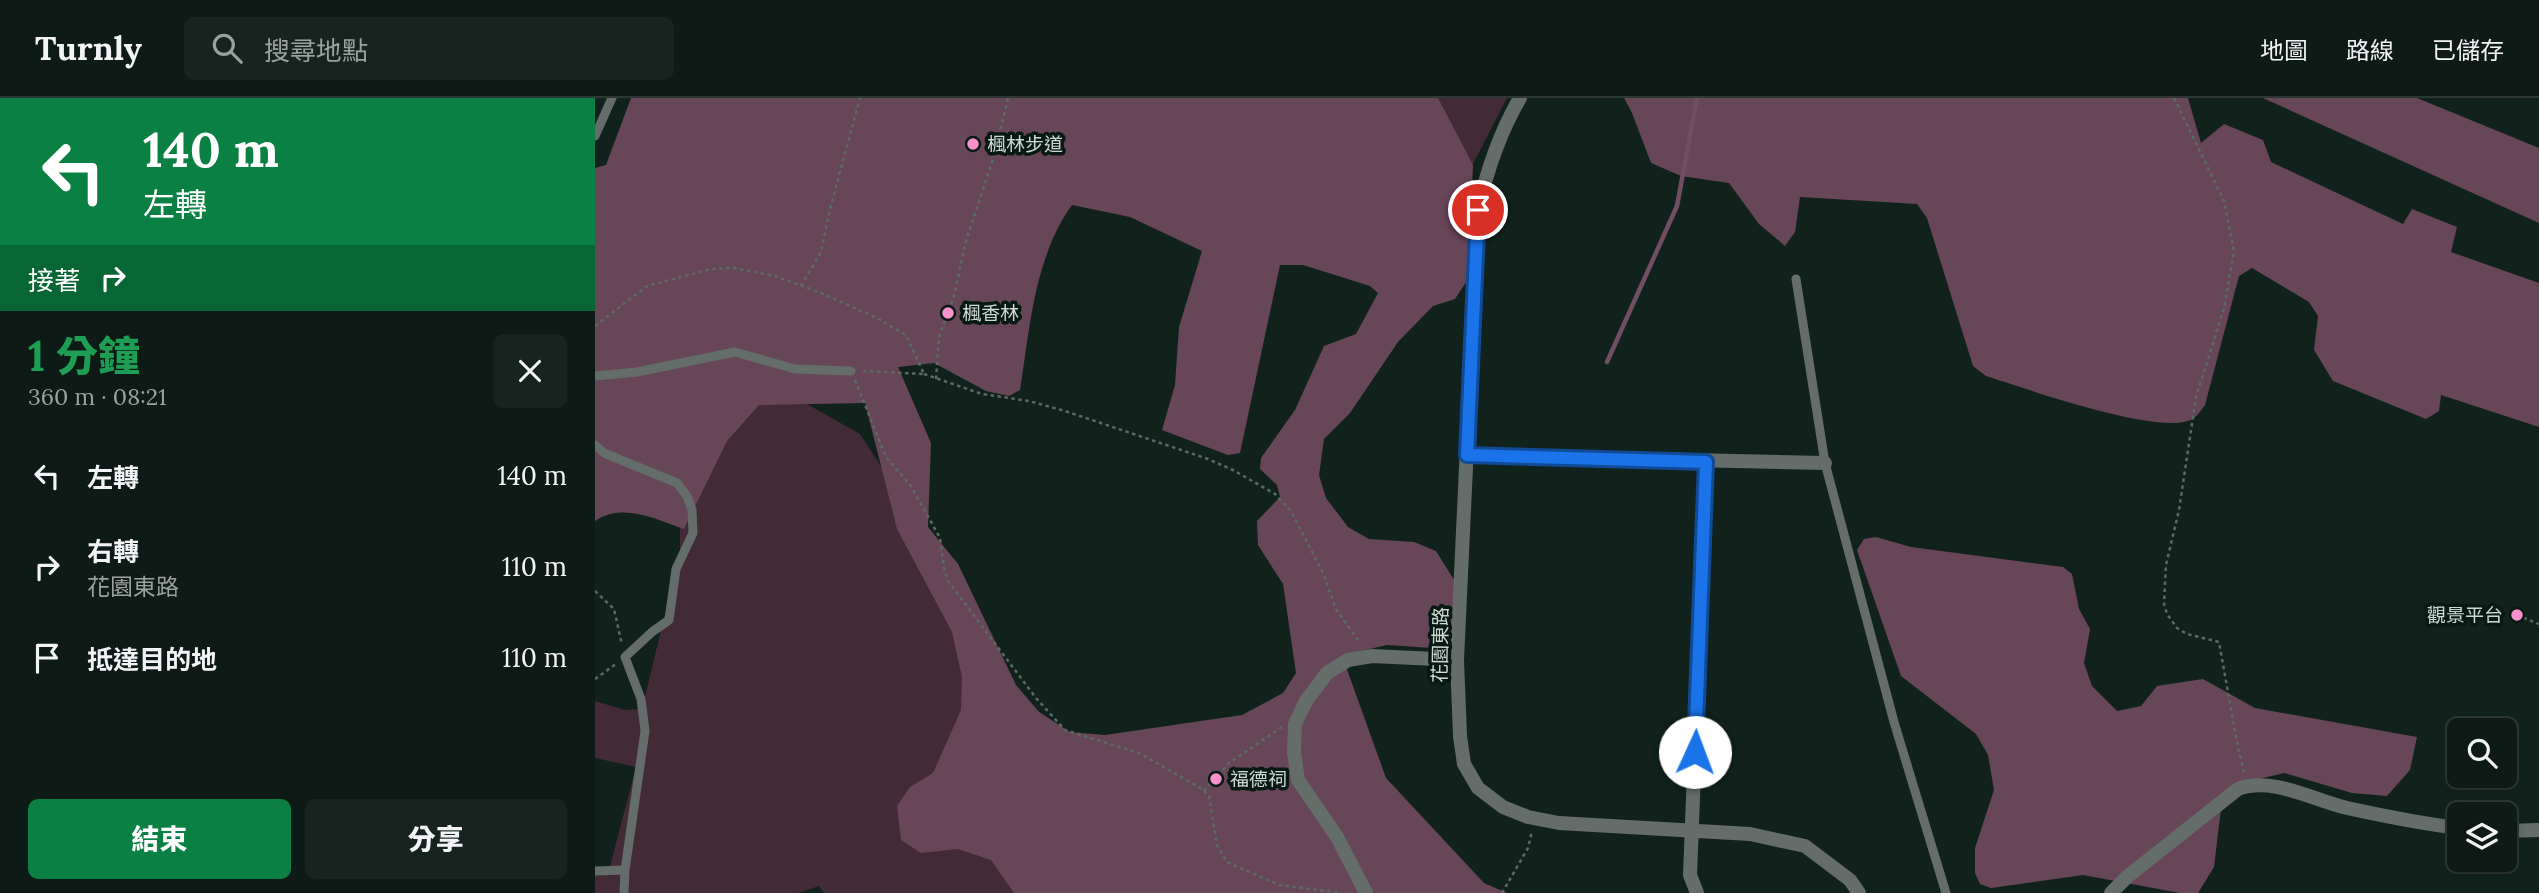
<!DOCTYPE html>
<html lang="zh-TW">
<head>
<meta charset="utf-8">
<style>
	body { margin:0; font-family:Lora,"Noto Sans TC",serif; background:#16231e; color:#f1f3f6; height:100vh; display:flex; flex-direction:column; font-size:26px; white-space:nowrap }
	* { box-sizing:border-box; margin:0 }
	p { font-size:23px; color:#9aa1a0 }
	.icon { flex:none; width:38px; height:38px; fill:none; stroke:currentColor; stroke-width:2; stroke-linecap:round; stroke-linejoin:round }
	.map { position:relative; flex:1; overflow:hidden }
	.sheet { display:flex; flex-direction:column; background:#0d1a15; width:595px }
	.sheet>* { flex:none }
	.hud { background:#0b8043; color:#fff; overflow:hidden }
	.controls { position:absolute; left:1852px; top:620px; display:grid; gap:14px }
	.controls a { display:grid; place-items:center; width:70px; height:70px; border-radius:10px; background:#0d1a15; box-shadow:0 4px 10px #0003,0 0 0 2px #2d3834; font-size:35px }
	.pin { position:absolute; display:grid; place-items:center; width:60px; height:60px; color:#fff; margin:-30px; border:4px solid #fff; border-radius:50%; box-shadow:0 2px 7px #0007 }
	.me { position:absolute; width:77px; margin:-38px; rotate:2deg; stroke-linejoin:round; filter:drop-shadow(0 0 5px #0008) }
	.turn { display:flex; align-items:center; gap:24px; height:147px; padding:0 28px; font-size:32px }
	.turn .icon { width:91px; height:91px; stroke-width:2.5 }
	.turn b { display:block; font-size:49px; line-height:60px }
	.then { display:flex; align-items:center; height:66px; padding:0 28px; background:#0003; gap:14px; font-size:26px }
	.round { display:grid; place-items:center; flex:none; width:74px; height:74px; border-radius:10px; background:#16231e }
	.headline { display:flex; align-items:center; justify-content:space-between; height:119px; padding:0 28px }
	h1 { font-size:42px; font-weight:800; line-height:52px; color:#1e9e55 }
	.cta { display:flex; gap:14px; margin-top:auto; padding:14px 28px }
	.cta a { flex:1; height:80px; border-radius:10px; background:#0b8043; color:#fff; font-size:28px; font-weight:800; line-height:80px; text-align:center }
	.cta a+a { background:#16231e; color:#f1f3f6 }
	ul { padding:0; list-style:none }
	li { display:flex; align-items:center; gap:21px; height:91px; padding:0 28px }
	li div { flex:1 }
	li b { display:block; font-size:26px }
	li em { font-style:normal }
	header { display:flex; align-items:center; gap:42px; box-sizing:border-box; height:98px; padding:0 35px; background:#0d1a15; border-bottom:2px solid #2d3834 }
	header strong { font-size:33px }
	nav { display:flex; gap:38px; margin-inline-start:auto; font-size:24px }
	.search { width:490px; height:63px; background:#16231e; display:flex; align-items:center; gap:18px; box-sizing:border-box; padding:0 24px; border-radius:10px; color:#9aa1a0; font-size:26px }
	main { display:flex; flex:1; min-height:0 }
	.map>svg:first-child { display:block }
	.green { fill:#422a37 }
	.forest { fill:#674658; fill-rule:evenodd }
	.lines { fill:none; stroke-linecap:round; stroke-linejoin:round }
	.stream { stroke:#714f62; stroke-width:4.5 }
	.path { stroke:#5c6a65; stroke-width:2.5; stroke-dasharray:3.5 3.5; stroke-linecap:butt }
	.service { stroke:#646d69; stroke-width:9 }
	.minor { stroke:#646d69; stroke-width:14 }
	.route-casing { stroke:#114b97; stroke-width:18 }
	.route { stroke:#1a73e8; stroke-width:12 }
	.poi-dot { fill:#f890cc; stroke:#081913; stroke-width:2.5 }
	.labels { text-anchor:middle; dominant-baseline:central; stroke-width:7; stroke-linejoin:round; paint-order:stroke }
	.poi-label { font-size:19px; fill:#ced8d4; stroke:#081913; text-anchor:start }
	.street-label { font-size:19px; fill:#ced8d4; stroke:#081913 }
</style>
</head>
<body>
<header>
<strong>Turnly</strong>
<div class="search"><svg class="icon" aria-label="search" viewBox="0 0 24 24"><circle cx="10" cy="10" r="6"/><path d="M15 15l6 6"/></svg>搜尋地點</div>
<nav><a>地圖</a><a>路線</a><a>已儲存</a></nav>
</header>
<main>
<section class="sheet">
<div class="hud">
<div class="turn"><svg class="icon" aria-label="left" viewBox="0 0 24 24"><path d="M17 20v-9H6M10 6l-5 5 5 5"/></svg><div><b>140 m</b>左轉</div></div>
<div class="then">接著<svg class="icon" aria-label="right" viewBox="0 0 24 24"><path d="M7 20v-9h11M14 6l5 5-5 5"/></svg></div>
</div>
<div class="headline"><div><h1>1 分鐘</h1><p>360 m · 08:21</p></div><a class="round"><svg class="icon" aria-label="close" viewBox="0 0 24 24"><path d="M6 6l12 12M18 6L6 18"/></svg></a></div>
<ul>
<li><svg class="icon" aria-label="left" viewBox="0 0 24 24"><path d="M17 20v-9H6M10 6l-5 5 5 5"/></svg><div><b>左轉</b></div><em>140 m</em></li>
<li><svg class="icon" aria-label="right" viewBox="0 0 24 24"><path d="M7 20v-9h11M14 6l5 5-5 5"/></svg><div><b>右轉</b><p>花園東路</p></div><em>110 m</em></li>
<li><svg class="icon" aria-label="arrive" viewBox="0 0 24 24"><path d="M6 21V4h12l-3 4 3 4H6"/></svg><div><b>抵達目的地</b></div><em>110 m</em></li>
</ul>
<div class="cta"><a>結束</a><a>分享</a></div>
</section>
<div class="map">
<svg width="1944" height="795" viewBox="0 0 1944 795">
	<rect width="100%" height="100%" fill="#11221c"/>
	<path class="green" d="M829,0H912L878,66L867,134Z
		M147,288L189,293L265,336L323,425L404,654L323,710L305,739L354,740L402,744L458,795H229L224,788L203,795H0V777L13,776L41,669L0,660V603L30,612L47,611L85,453V383Z"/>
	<path class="forest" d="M36,0H843L878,67L873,181L860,201L838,208L803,244L755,315L729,341L724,377L731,400L753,429L774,441L819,444L841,453L866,493L852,551L792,547L757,555L750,566L791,680L889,785L912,795H419L396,762L363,751L326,755L306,742L302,708L315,689L338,675L366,612L367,579L357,534L302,431L270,305L164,307L132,343L89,431C61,421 27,404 0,423V70L11,67ZM477,107L535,119L607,153L584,229L580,287L567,332L633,357L645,355L685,167H708L775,188L783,195L761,236L729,248L700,312L666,360L665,371L682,387L685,399L662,423L663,447L688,486L701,575L688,595L647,617L510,637L475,634L444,614L421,587L363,466L333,429L336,345L303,269L339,265L391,293L414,298L425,292C435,230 439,160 477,107Z
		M1029,0H1593L1606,45L1629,26L1668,42L1676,64L1808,126L1817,111L1862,129L1856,154L1944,185V329L1846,297L1844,313L1831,321L1738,283L1719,252L1723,218L1714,204L1657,170L1644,178L1610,307C1607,311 1603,317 1599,320C1571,341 1427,289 1391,278L1378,268L1332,120L1322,106L1205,99L1200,134L1190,148L1164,126L1134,85L1086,78L1056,65L1037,15Z
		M1668,0H1822L1944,50V125Z
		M1281,439L1316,449L1468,469L1477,476L1484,511L1495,531L1489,565L1497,588L1522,613L1546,608L1562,588L1608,581L1660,610L1822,639L1815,672L1792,698L1757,695L1689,675L1643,686L1627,702L1619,769L1603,795H1585L1488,777L1396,790L1385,786L1380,775V750L1399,692L1393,657L1381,636L1306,578L1262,452L1269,441Z"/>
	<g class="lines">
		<path class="stream" d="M1012,264L1082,108L1102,0"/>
		<path class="path" d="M1579,0L1629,103L1639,153L1629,210L1601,299L1584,412L1571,467L1569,506L1572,516L1582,530L1592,536L1624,544L1643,650L1649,674
			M206,188L226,154L235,111L265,0
			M0,228L52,188L116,171L139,170L180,178L226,195L282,220L311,237L329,276L267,273
			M329,276L387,296L434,303L470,313L613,361L638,372L680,396L696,413L728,475L741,511L765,545
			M341,281L344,239L359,198L371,143L399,58L413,0
			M260,282L291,359L316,388L345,440L349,469L353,483L441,600L470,632L544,655L607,691L614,698L622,747L632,764L684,787L747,795
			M0,493L19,511L27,547
			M1922,517L1944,526
			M0,581L21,566
			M609,693L634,665L687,629
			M907,795L933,750L937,733"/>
		<path class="service" d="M0,38L17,0
			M1201,181L1230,365L1299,624L1351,795
			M0,278L42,274L140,254L200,271L256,273
			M0,347L9,355L82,385L92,398L97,412L98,435L81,471L74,522L57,534L30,559L46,601L50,633L30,772L29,795
			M0,773L30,772"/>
		<path class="minor" d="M925,0C904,36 892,72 883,112L862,562L865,638L869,666L883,690L908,709L933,719L964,725L1155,736L1210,748L1255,782L1264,795
			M872,357L1230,365
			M1909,733L1944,732
			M771,795L742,739L703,682L699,654L700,626L711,603L732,575L753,562L777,558L862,562
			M1102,795L1095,777L1111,364
			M1516,795L1533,778L1643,691C1677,678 1718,702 1752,710C1789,718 1827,726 1864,730"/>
	</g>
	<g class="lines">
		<g class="route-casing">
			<path id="route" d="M883,112L872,357L1111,364L1100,654"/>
		</g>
		<use href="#route" class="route"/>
	</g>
	<g class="poi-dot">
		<circle cx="378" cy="46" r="7"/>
		<circle cx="353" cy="215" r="7"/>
		<circle cx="1922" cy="517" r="7"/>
		<circle cx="621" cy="681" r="7"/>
	</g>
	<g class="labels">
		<g class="poi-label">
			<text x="392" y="46">楓林步道</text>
			<text x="367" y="215">楓香林</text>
			<text x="1908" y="517" text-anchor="end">觀景平台</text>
			<text x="635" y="681">福德祠</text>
		</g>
		<g class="street-label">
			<text transform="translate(845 547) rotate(-89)">花園東路</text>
		</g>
	</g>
</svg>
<div class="controls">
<a><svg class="icon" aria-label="search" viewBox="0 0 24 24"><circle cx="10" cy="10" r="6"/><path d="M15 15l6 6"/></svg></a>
<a><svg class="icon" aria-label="layers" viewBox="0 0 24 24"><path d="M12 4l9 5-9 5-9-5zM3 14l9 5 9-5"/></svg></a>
</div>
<div class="pin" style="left:883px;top:112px;background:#d93025"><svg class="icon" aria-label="arrive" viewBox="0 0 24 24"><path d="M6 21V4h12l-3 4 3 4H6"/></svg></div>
<svg class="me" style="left:1100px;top:654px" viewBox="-20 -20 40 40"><circle r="19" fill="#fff"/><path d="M0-13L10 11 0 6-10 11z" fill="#1a73e8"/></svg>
</div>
</main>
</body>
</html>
